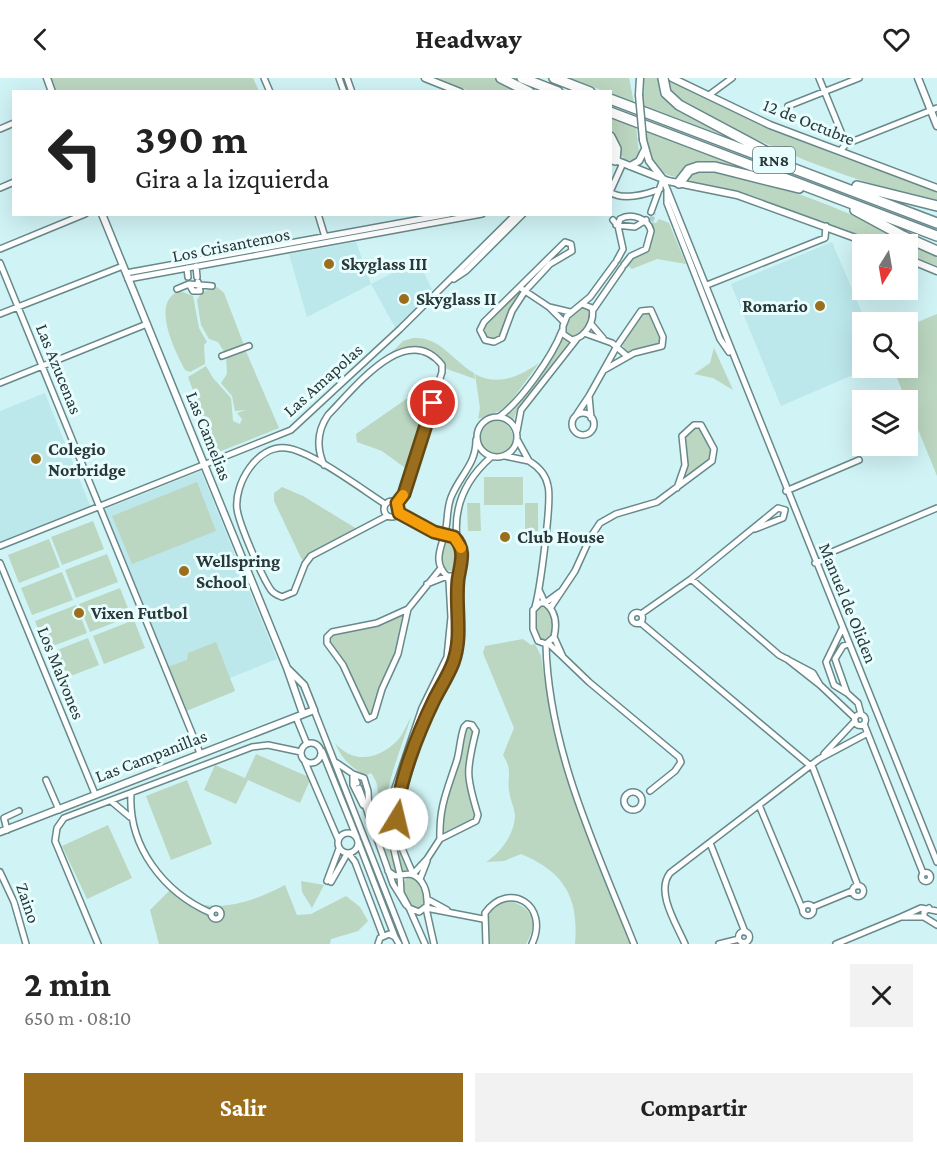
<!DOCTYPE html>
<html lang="es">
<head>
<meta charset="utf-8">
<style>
	body { margin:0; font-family:"Crimson Pro",serif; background:#f2f2f2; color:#222; height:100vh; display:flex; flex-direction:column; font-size:22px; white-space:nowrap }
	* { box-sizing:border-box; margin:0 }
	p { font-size:20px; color:#767676 }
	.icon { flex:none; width:33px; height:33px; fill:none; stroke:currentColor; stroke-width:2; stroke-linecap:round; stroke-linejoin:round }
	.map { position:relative; height:866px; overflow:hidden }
	.sheet { display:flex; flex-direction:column; background:#fff; flex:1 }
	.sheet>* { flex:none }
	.banner { position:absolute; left:12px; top:12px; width:600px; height:126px; border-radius:0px; box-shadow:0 6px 24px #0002; background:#fff; color:#222; overflow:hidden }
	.needle { width:39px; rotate:191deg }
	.tools { position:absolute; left:852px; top:156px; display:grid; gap:12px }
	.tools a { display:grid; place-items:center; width:66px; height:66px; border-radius:0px; background:#fff; box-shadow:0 6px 24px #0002; font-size:30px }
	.pin { position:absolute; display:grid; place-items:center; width:51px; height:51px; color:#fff; margin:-26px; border:3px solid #fff; border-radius:50%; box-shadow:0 2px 6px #0007 }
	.me { position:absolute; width:66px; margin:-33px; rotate:9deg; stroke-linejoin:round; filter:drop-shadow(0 0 4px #0008) }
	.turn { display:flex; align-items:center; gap:21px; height:126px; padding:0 24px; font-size:27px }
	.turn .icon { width:78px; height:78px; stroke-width:2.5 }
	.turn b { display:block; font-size:42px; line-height:51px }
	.round { display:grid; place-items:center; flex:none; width:63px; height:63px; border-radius:0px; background:#f2f2f2 }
	.overview { display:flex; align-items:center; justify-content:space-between; height:102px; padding:0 24px }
	h1 { font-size:36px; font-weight:700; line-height:45px }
	.button { display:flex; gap:12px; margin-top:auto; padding:12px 24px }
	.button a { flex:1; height:69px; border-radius:0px; background:#9a6e1d; color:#fff; font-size:24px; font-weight:700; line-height:69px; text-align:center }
	.button a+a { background:#f2f2f2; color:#222 }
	header { display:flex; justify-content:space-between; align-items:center; height:78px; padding:0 24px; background:#fff; font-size:27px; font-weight:700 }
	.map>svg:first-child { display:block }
	.built { fill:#bce7eb }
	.green { fill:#bbd6c1 }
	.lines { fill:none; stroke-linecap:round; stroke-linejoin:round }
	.minor-tunnel { stroke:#afcdcf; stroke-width:5; stroke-dasharray:5 2.5; stroke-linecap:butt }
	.minor-casing { stroke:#68888a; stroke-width:8 }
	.tertiary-casing { stroke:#68888a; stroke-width:9 }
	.motorway-casing { stroke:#68888a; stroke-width:12 }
	.minor { stroke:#fff; stroke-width:5 }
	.tertiary { stroke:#fff; stroke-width:6 }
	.motorway { stroke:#fff; stroke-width:9 }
	.tertiary-bridge-casing { stroke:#68888a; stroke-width:9; stroke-linecap:butt }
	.tertiary-bridge { stroke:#fff; stroke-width:6 }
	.route-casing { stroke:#644813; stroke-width:15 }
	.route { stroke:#9a6e1d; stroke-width:10 }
	.slow { stroke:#f59e0b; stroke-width:10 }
	.poi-dot { fill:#9a6e1d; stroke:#e8fdfe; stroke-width:2 }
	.labels { text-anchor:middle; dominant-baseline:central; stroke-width:6; stroke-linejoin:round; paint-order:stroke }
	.shield { fill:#e8fdfe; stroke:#627273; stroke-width:1.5 }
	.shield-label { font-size:16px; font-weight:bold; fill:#293738 }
	.street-label { font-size:18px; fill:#293738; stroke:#e8fdfe }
	.poi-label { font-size:18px; font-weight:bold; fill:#293738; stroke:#e8fdfe; text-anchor:start }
</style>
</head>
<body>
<header><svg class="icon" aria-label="back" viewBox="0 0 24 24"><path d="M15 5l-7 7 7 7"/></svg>Headway<svg class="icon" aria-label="heart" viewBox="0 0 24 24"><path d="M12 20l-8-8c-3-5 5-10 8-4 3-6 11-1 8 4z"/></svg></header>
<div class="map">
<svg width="937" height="866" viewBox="0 0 937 866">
	<rect width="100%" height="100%" fill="#d0f3f5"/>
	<path class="built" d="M356,164L371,206L417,182L432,211L425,217L428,221L396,251L371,206L307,239L289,176Z
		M832,164L866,244H862V290H869L781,328L731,206Z
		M45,315L91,430L0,465V333Z
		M201,393L277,581L230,600L235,613L186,633L101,433Z"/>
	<path class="green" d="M49,0H253L259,13H54Z
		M434,0H498L525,13H469Z
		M569,0H629L634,25L611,16L610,14L604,13Z
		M642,0H658L663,16L681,34L739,63L642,27Z
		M669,3L761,46L841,79L937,113V124C838,100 762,67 673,20L667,6Z
		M610,39L636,49L639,74L635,82H625C615,71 611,54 610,39Z
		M645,52L775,103L714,87L676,99C651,95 647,73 645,52Z
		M699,91C783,102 861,140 937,176V188L908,176V166H882L742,114L688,103V96Z
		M659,141L669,145L686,186L657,181L632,191L626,186C650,165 651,180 652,144L656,145Z
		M217,209L224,215L244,267L225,275L218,264L209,261L201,247L197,222L202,214Z
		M519,212L499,260L493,262L484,259L483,249Z
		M180,213L193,218L199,250L207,264L204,267L205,286L190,294L185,292C176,275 149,223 180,213Z
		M581,228L591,232C590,244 585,256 572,259L566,253C567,242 572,235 581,228Z
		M649,233L662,262L661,266L625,274L622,265L644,234Z
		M937,236V398L893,290H908V248Z
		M563,258L570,263L515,337L513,344L505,338L513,333Z
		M413,260C440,258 452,282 474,295L475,301L447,291L429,274L412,270L390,276L403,263Z
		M714,270L733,312L713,300L694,296L710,285Z
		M245,271L279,350L216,375L188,299L206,288L213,300L231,320L233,343L240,346L242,341L237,335L246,332L235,333L232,318L221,305L227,296L226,278Z
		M539,285L509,326L500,333L478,341L480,330L475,296C498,309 520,298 539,285Z
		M434,309L408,392L382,373L357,364L356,356L422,310Z
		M479 360a17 17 0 1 1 34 0a17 17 0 1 1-34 0Z
		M697,348L700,349L712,377L710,382L685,399L683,363L685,357Z
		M484,399H523V427H484Z
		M197,404L216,453L132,486L112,438Z
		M282,409L303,418L357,451L302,482L274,423V415Z
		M467,425H480L481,453H468Z
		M525,425H538V453H525Z
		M93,443L104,471L62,487L51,459Z
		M446,460L457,465C460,475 461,485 455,494L445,492C439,481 441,471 446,460Z
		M49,461L60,489L19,505L8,477Z
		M107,476L118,504L76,520L65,492Z
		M62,494L73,522L32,537L21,510Z
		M120,510L131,538L90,554L79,526Z
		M76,527L87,555L45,571L35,543Z
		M544,527C554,536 555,548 550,561L542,563L533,545L536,530Z
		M408,531L398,576L370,642L347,594L329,568L328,557L355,551Z
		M134,542L145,570L104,586L93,558Z
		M88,560L99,587L58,603L47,576Z
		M523,561L531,567L535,566L541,578L546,610L575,720L597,785L631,866H575C579,819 564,794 521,776L504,783L486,784C500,775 515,756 515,737C514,729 510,721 509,713C507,698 513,693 503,677L514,650L483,575L485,568Z
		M216,564L235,613L186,633L168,589L187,582L188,575Z
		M443,594L445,597C416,654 377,731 409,793L403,795C400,780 392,765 391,750C389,720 423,616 443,594Z
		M411,639C400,674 382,714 384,751C385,765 392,779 396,791L397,795H394L371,737V734H375C378,719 381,708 371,695L365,698C350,688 342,681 335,665C353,686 378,682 397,663C403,657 407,646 411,639Z
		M466,649H471L473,652L465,696L476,737L474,741L443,755L441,742Z
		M256,676L311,700L300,725L248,702L236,726L204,712L215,687L245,700Z
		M187,702L212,766L171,782L146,718Z
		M108,747L132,800L87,821L62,768Z
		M408,799L420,804L425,826L421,831H414L404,818L403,805Z
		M301,803L324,807L312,830L302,814Z
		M285,807L297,837L311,836L346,818L360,829L368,843L358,853L331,861L330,866H159L150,832L171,811C180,815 190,824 200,826C229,833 260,820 285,807Z
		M507,823C532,827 539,845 526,866H487C486,845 484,831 507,823Z"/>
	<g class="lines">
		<path class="minor-tunnel" d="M651,143L654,135
			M360,704L362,709"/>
		<g class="minor-casing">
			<path id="minor" d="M264,0L270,14
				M339,0L344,14
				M347,0L352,14
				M819,0L846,66
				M709,17L732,0
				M788,28L859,0
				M0,51L14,45
				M840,73L846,66L937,30
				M623,85L610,114C623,123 647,116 660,111
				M663,101L937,784
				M0,110L14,104
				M667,113V125L720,261L729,274
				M651,134L663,101
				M318,136L325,159
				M613,142L618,148L623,171L617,182
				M616,147L635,149L646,142
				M618,148L620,141C631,135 648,140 651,153L646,171L631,178L624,187
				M565,164L571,166L572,173L550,186L525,213L512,233L502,260L494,264L485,262L480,252L484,244Z
				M0,171L85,136
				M0,185L200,675
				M196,188L197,199
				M187,190L188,199
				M126,195L449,136
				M128,201L482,136
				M454,201L466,193L523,136
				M189,206L193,213H200L198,204
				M707,207L825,160L826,148
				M177,211L189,206L212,208
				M522,211L549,229
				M582,226L592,230C595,243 586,259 572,262L563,256V248L567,238L590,219L615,185
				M593,232L622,190
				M0,236L123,188
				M564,244L549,229L570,234
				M591,246L603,260
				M584,255L612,265L627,278
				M222,278L249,268
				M0,305L147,246
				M589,318L617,268L641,233L651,232L663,259L662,268L634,275L604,292
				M572 346a11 11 0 1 1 22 0a11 11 0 1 1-22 0Z
				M577,336L589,318L591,340
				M477 359a20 20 0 1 1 40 0a20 20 0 1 1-40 0Z
				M499,339C521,323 552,279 562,253
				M517,353L521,332L576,262
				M505,378L529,383L518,363
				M529,383C539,389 546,397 548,408C552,423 540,512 535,529
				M324,387C316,369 317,353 328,337C353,312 406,241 442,287V294L410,396L397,425
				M786,413L859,382
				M384 431a8 8 0 1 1 16 0a8 8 0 1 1-16 0Z
				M385,426C363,412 310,372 286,370C257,367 234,406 237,431C239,446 262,499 271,512C274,516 277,517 282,519L294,514L305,486L311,478L387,438
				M399,436L446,458
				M443,460L454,459C463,469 467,489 455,498H447C431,483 443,467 446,450C448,438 447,427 452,417C461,396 476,386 476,362
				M457,461C453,427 466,401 491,379
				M0,468L291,352L400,251L516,136
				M827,476L937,430
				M0,485L95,716
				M815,485L824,482
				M691,501L779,577L813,595L820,607L787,581
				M539,512L545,525L560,514
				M540,525H545C556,533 557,546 554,559L546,566L538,563L533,551V532Z
				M551,529L575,493L590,460L600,445L616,436L657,424L712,383L714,371L701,347H694L682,358L685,387L677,410
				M408,531L377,545L332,554L327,559V565L343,587L368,641L374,638L382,611L398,576L408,531L441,490
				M631.5 540a5.5 5.5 0 1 1 11 0a5.5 5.5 0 1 1-11 0Z
				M641,536L691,501L778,430L785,432L783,440L755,451
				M641,545L813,690L858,808
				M842,551L826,584L834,607L847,615L835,581L843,568L848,566
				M548,565L563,579L554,559
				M546,566C548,670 596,771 634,866
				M563,579L589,604L679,679L681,684L675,693L650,713
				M820,607L855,640
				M847,615L858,625L861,636
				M314,632L406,866
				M854.5 642a5.5 5.5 0 1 1 11 0a5.5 5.5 0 1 1-11 0Z
				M296,639L307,666
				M864,646L923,795
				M301 675a10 10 0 1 1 20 0a10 10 0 1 1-20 0Z
				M322,673L357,760
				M824,676L855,643
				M305,684L338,761
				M337,685L353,696L357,705
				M46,702L59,732
				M359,710L393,806L406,827
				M624 723a9 9 0 1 1 18 0a9 9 0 1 1-18 0Z
				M131,715C128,768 163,814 211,835
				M111,723L130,739
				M363,727L353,707V696L364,700L368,713L369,735
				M759,727L802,830
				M7,752L4,740L19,733
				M338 765a10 10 0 1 1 20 0a10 10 0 1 1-20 0Z
				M440,761C439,728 447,713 457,682C460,671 460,660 464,649L467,646L472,647L476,653C466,693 466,698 478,737L476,743L440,761L427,781L413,796L401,768L398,728L424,647L455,577L459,495
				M358,763L395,859
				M710,765L745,854
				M349,776L355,784L383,858
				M388,793L395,798L400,797L390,756L391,722L422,630L447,579L451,539L449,503L447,498L427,506
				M0,794L14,824L26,866
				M921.5 799a4.5 4.5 0 1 1 9 0a4.5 4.5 0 1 1-9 0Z
				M410,796C424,799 428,815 427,828L419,834L409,830L401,815L400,797Z
				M420,801L427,783
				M327,803L339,771
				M331,804L347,776
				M852.5 813a5.5 5.5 0 1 1 11 0a5.5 5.5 0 1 1-11 0Z
				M427,821L447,832
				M802.5 832a5.5 5.5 0 1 1 11 0a5.5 5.5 0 1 1-11 0Z
				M813,829L852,813
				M929,830L924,834V839L937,847
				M211 836a5 5 0 1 1 10 0a5 5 0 1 1-10 0Z
				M410,832L425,866
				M924,839H901L921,830L937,833
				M738.5 859a5.5 5.5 0 1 1 11 0a5.5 5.5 0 1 1-11 0Z
				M98,866L55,763L57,750L64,740L252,669L268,667L301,674
				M378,866L380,860L389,856L395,859L399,866
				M434,866L426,830L483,841
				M486,866L485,835C509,802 550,827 532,866
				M685,866C677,847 655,814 670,795L819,681L866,656
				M719,866L739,861
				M836,866L901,839"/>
		</g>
		<g class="tertiary-casing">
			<path id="tertiary" d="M47,0L52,14
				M425,0L460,14
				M672,0L770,47L937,110
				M918,0L937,48
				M639,17L640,0
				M643,62L649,83L663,101
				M610,80L668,103L737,117L872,166
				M630,88L639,83L644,73
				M102,136L287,590L303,636
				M908,181L937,193
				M0,754L314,632L304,607L288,591"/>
		</g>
		<g class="motorway-casing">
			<path id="motorway" d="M501,0L529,14
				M522,0L558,14
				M554,0L590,14
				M663,0L666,15L679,27L769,75
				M610,21L937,145
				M610,34L937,158
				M610,59L616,71L615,82
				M679,105L689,92L698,89H715L799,110
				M857,108L937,128
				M855,132L901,157L937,173"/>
		</g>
		<use href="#minor" class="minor"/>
		<use href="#tertiary" class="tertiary"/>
		<use href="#motorway" class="motorway"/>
		<g class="tertiary-bridge-casing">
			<path id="tertiary-bridge" d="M639,17L643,62"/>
		</g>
		<use href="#tertiary-bridge" class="tertiary-bridge"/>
	</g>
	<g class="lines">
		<g class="route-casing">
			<path id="route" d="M397,741C397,706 419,653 434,622C440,610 448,598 453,585C463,558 455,530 458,502C460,487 467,472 454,459L434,454L399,435L397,425L404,416L433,325"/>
		</g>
		<use href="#route" class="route"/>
		<path class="slow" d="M403,417L397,425L399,435L434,454L454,459L461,470"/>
	</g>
	<g class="poi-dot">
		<circle cx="329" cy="186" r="6"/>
		<circle cx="404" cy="221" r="6"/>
		<circle cx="820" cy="228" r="6"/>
		<circle cx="36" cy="381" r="6"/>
		<circle cx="505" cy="459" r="6"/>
		<circle cx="184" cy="493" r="6"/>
		<circle cx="79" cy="535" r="6"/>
	</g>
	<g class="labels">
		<rect class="shield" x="753" y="69" width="42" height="26" rx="4.5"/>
		<g class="shield-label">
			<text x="774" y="82">RN8</text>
		</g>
		<g class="street-label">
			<text transform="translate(809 44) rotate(22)">12 de Octubre</text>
			<text transform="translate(231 167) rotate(-11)">Los Crisantemos</text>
			<text transform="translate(59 291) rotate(68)">Las Azucenas</text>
			<text transform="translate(323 302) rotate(-42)">Las Amapolas</text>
			<text transform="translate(209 358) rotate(68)">Las Camelias</text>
			<text transform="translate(848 525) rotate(68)">Manuel de Oliden</text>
			<text transform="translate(61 595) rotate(68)">Los Malvones</text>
			<text transform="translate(151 678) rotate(-21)">Las Campanillas</text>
			<text transform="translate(28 825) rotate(71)">Zaino</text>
		</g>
		<g class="poi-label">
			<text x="341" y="186">Skyglass III</text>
			<text x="416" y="221">Skyglass II</text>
			<text x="808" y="228" text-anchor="end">Romario</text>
			<text x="48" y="371">Colegio<tspan x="48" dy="21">Norbridge</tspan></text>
			<text x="517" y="459">Club House</text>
			<text x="196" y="483">Wellspring<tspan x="196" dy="21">School</tspan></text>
			<text x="91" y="535">Vixen Futbol</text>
		</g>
	</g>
</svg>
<div class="tools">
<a><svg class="needle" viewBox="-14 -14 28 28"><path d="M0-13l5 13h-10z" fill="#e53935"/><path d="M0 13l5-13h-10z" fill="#767676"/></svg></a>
<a><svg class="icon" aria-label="search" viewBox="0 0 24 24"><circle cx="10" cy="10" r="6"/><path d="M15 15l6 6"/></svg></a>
<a><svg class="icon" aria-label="layers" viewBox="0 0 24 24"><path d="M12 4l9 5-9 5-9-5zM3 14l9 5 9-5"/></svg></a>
</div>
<div class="pin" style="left:433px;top:325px;background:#d93025"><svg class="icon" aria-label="arrive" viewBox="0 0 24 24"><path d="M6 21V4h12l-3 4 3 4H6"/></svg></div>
<svg class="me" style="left:397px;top:741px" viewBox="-20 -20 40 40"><circle r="19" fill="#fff"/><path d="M0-13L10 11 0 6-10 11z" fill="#9a6e1d"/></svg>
<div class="banner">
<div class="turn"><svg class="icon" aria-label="left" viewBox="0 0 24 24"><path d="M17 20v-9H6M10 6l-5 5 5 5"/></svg><div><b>390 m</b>Gira a la izquierda</div></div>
</div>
</div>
<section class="sheet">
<div class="overview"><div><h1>2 min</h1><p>650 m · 08:10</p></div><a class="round"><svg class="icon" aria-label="close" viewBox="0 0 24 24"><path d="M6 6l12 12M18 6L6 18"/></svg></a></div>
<div class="button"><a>Salir</a><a>Compartir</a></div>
</section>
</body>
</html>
